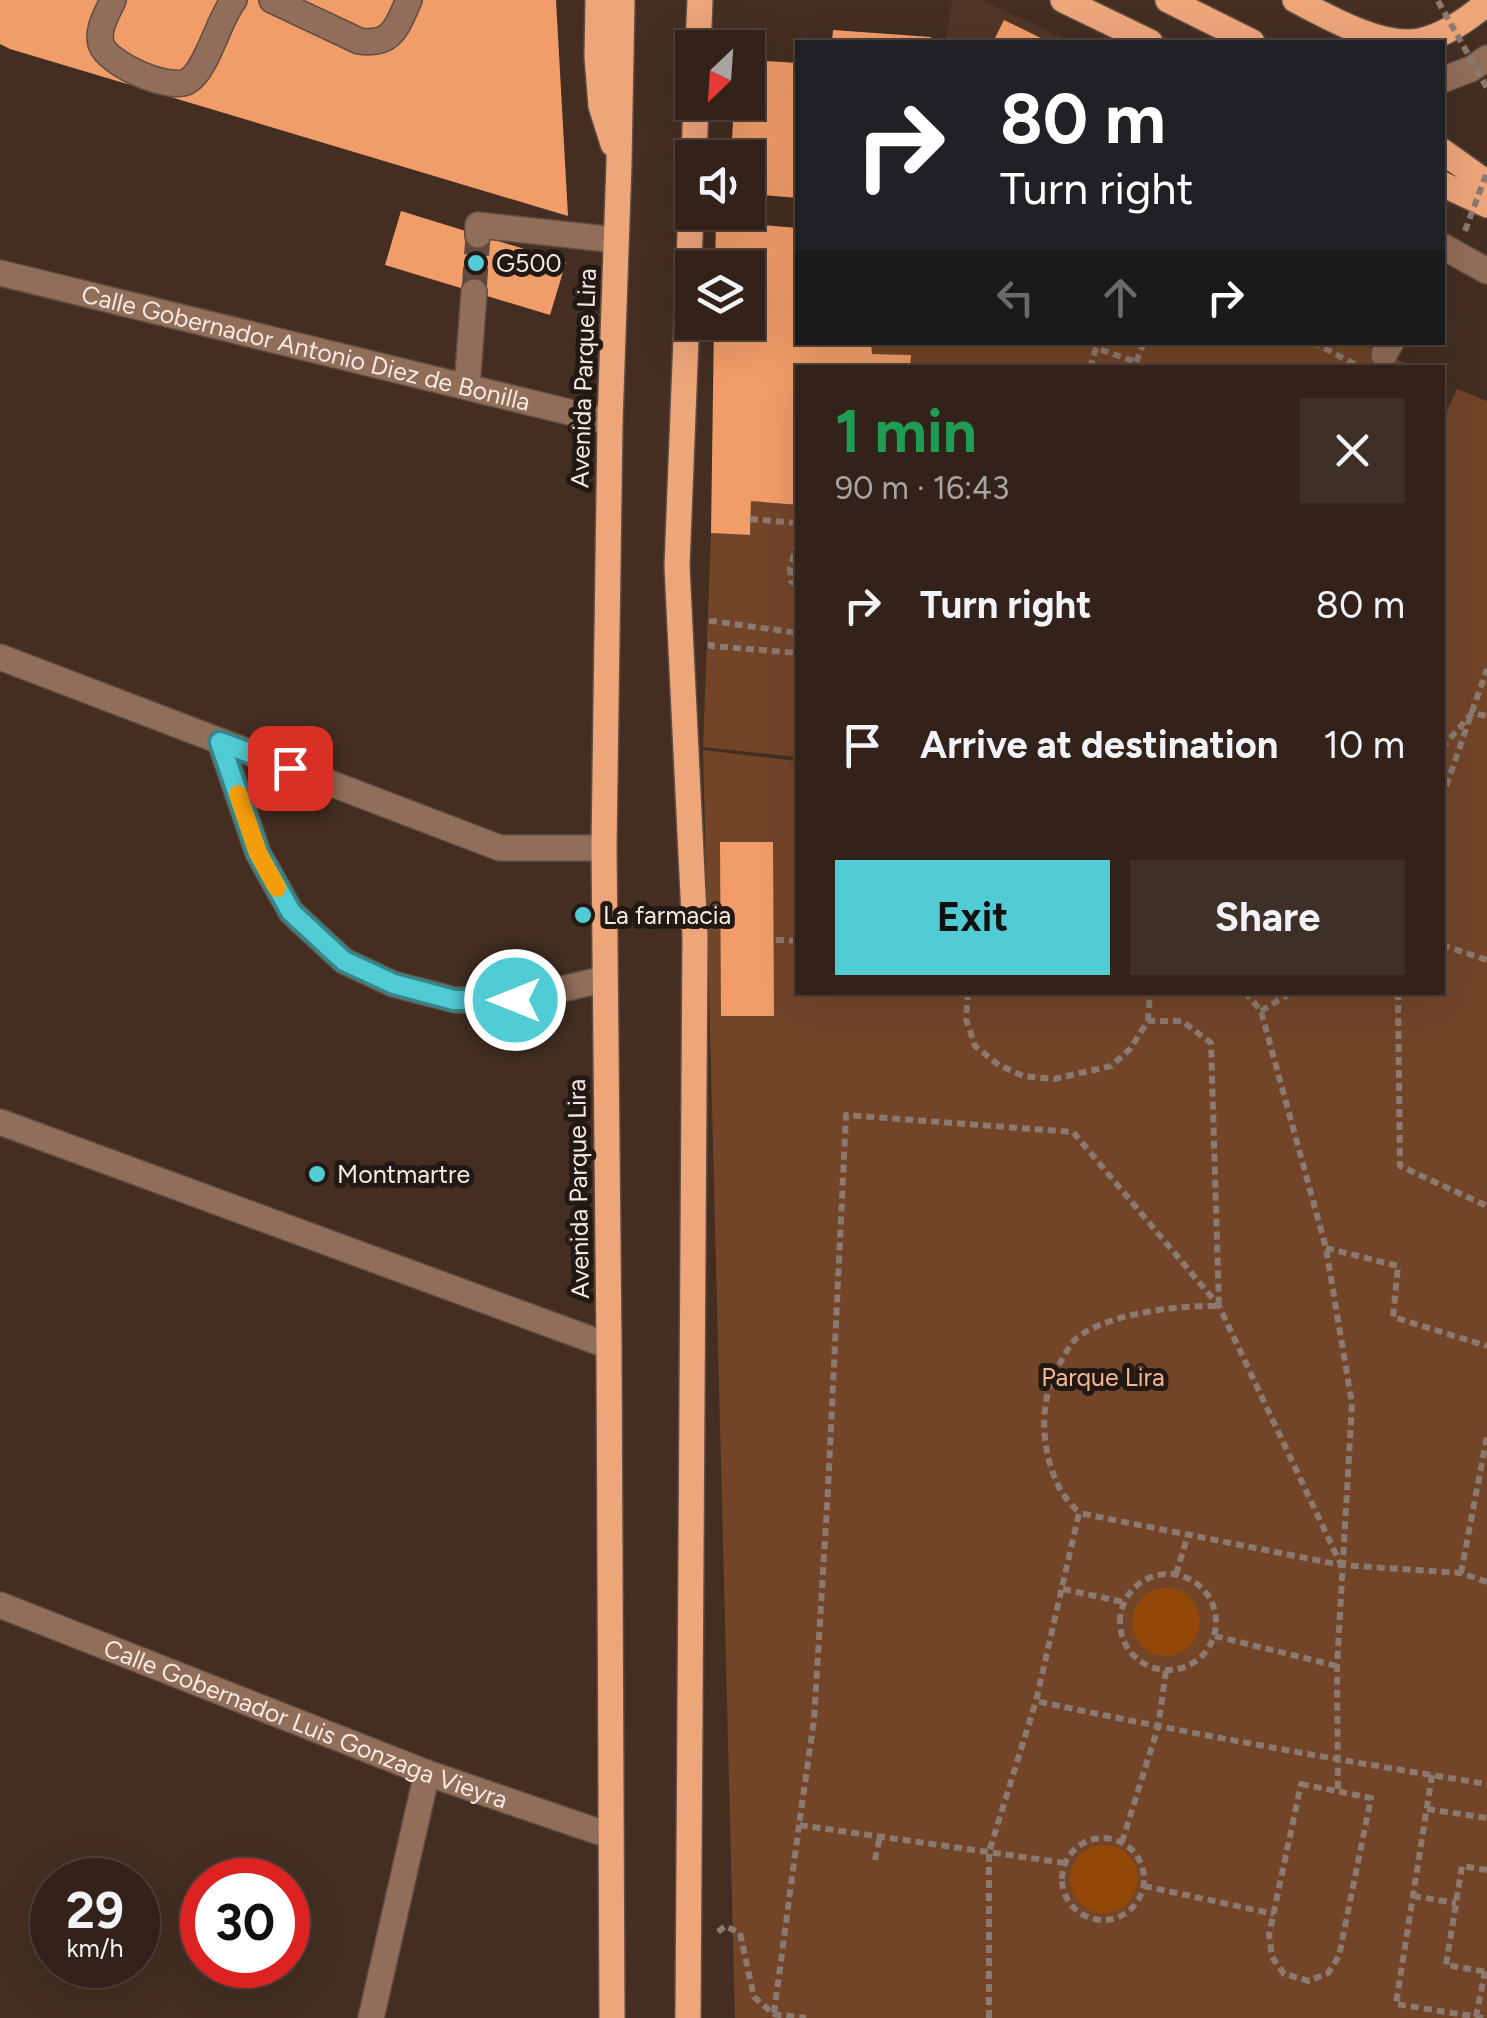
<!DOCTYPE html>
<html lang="en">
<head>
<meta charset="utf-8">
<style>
	body { margin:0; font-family:Figtree,sans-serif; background:#3e2f27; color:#f1f3f6; height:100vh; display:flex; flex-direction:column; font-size:38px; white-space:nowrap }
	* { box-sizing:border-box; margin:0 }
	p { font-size:32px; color:#a9a4a2 }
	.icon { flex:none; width:55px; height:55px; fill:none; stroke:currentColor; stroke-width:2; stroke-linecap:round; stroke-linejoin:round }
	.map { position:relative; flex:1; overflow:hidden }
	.drawer { position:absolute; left:795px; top:365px; width:650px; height:630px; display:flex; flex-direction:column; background:#33221a; border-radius:0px; box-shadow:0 10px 40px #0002,0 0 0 2px #4e3f39 }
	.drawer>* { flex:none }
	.hud { position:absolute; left:795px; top:40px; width:650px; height:305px; border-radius:0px; box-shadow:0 10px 40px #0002,0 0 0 2px #4e3f39; background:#202124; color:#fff; overflow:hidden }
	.needle { width:65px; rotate:205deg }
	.fabs { position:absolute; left:675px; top:30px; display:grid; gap:20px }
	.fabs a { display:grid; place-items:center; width:90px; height:90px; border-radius:0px; background:#33221a; box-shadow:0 10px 40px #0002,0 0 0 2px #4e3f39; font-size:50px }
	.speed { position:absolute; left:30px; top:1858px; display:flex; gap:20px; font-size:50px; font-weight:700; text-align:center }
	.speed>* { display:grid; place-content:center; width:130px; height:130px; border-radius:50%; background:#33221a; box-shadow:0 10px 40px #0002,0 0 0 2px #4e3f39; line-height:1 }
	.speed small { font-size:25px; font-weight:400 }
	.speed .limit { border:15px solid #d22; background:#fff; color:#111 }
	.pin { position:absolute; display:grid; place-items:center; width:85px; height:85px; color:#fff; margin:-42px; border-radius:20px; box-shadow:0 5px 15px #0006 }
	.me { position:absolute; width:110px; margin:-55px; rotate:270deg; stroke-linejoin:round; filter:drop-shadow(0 0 8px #0008) }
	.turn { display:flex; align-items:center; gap:35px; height:210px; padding:0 40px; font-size:45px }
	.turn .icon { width:130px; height:130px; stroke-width:2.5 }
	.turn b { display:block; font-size:70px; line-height:85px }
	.lanes { display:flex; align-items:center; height:95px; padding:0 40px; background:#0003; justify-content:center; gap:50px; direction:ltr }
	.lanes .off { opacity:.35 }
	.round { display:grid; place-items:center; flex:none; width:105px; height:105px; border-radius:0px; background:#3e2f27 }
	.summary { display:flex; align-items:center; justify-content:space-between; height:170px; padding:0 40px }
	h1 { font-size:60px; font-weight:700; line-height:75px; color:#1e9e55 }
	.button { display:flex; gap:20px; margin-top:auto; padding:20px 40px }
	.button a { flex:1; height:115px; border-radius:0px; background:#51ccd4; color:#111; font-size:40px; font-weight:700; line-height:115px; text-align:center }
	.button a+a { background:#3e2f27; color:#f1f3f6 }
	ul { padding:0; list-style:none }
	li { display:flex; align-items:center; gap:30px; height:140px; padding:0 40px }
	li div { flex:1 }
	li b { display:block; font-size:38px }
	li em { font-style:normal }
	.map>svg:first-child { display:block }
	.built { fill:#513626 }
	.green { fill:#724529 }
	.water { fill:#934709 }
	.building { fill:#f19d69 }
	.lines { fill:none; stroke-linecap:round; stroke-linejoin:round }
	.minor-tunnel { stroke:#5f4a3f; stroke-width:25; stroke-dasharray:25 12; stroke-linecap:butt }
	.minor-casing { stroke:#614c41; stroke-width:28 }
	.major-casing { stroke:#614c41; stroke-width:28 }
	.path { stroke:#8c796f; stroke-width:6; stroke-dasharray:8 5; stroke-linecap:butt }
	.minor { stroke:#916e59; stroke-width:25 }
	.major { stroke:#eda57a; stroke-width:25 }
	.path-bridge { stroke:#8c796f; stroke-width:6; stroke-dasharray:8 5; stroke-linecap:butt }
	.route-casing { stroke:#35858a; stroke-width:25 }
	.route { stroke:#51ccd4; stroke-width:18 }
	.slow { stroke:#f59e0b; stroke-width:18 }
	.poi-dot { fill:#51ccd4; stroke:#231914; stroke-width:4 }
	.labels { text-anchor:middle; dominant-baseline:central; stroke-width:10; stroke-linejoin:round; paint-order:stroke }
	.poi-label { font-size:25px; fill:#f7e9e1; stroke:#231914; text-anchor:start }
	.street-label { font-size:25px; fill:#f7e9e1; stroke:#231914 }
	.park-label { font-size:25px; fill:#f6b690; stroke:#231914 }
</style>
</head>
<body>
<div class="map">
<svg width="1487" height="2018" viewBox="0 0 1487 2018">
	<rect width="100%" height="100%" fill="#442e22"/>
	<path class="built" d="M952,0H982L1071,42H945Z"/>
	<path class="green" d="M1357,342L1414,367L910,368V355L872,354L871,343Z
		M1457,389L1487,401V2018H735L703,750L797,761L798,992H1442L1443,420Z
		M751,501L797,505V757L703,747L711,533L750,535Z"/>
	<path class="water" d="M1132 1622a34 34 0 1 1 68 0a34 34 0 1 1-68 0Z
		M1070 1879a34 34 0 1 1 68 0a34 34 0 1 1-68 0Z"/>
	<path class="building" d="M0,0H556L568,216L10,49L0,44Z
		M1004,20L1049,42H993Z
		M833,30L931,37L930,42H832Z
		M748,60L798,63V198L748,194V158H731L734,102H748Z
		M401,211L566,262L550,315L385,265Z
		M716,221L798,228V342H871L872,354L911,355L910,368H798V505L751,501L750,535L711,533L714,322H748V268H715Z
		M720,842H773L774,1016H721Z"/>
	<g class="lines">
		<path class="minor-tunnel" d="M474,292L478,235"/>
		<g class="minor-casing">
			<g id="minor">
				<path d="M113,0C107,14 97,29 101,44C107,64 170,92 188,81C207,70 218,20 234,0"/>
				<path d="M272,0L359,41C393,46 397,26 409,0"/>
				<path d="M1442,80L1471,69L1487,58"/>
				<path d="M478,235V225L616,240"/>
				<path d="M1442,246L1487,271"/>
				<path id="s1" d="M0,273L610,422"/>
				<path d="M1384,355L1391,342"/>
				<path d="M467,387L474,292"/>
				<path d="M0,657L500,848H604"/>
				<path d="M220,742L258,853L291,912L344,961L393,984L455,1000H515L605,979"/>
				<path d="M0,1122L609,1346"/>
				<path id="s2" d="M0,1605L427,1773L611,1836"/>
				<path d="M371,2018L427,1773"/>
			</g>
		</g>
		<g class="major-casing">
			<path id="major" d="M598,0L597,57L601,106L613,144
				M1063,0L1150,42
				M1168,0L1252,42
				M1295,0C1328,17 1381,48 1419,41C1444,36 1468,19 1487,3
				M698,48L700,0
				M1442,151L1487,183
				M694,158L696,102
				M1442,184L1487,205
				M612,2018L609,1346L604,848L610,422L619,163L622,0
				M688,2018L695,936L677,566L692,186"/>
		</g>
		<path class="path" d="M1313,342L1356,365
			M1136,362L1144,342
			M1090,368L1096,348L1136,362L1134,368
			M750,519L798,523
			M798,557L790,568L791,581L798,587
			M792,562L798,538
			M712,624V621L798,633
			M711,642V646L798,653
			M1442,748L1472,713L1487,716
			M1442,798L1487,669
			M776,940L798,941
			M1442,945L1487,960
			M968,992L966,1019L975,1046L999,1065L1023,1076L1054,1079L1111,1066L1130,1049L1148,1021H1182L1211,1043L1219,1306C1180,1305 1110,1313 1078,1337C1070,1343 1065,1355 1060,1363C1038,1399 1040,1451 1060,1489C1065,1498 1073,1506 1079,1513
			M1245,992L1261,1011L1326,1248L1352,1404L1337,1666L1338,1791
			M1398,992L1400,1166L1487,1206
			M1261,1011L1292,992
			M1148,1021L1150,992
			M1326,1248L1398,1266L1393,1317L1487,1346
			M1461,1573L1487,1436
			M1120 1622a48 48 0 1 1 96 0a48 48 0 1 1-96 0Z
			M1176,1574L1188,1535
			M1487,1582L1461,1573L1341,1565L1079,1513L1036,1701C1186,1733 1336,1760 1487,1784
			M1063,1589L1123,1602
			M1215,1636L1337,1666
			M1432,1775L1396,2004L1484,2018
			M1301,1784L1371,1798L1339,1956L1328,1973L1309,1981L1284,1974L1272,1957L1269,1935Z
			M1427,1809L1487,1818
			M1062 1879a41 41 0 1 1 82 0a41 41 0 1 1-82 0Z
			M1122,1842L1158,1727L1166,1671
			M875,1860L880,1836
			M1065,1863L799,1825L814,1720L828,1490L846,1115L1073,1132L1219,1306L1341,1565
			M1487,1870L1462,1866L1446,1965L1487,1972
			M1144,1886L1274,1914
			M1413,1896L1456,1903
			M718,1932L725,1926L740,1933L754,1997L774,2014L806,2018
			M774,2013L799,1825
			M1476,2017L1485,1971
			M989,2018V1852L1036,1701"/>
		<use href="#minor" class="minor"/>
		<use href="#major" class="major"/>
		<path class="path-bridge" d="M1438,1L1487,88
			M1465,231L1487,172"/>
	</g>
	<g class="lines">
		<g class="route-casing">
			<path id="route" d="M290,768L220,742L258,853L291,912L344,961L394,984L454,1000H515"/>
		</g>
		<use href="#route" class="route"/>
		<path class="slow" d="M238,794L258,853L277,888"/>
	</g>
	<g class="poi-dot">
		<circle cx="476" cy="263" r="10"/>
		<circle cx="583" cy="915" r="10"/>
		<circle cx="317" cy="1174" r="10"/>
	</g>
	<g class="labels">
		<g class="poi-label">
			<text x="496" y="263">G500</text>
			<text x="603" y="915">La farmacia</text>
			<text x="337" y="1174">Montmartre</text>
		</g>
		<g class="street-label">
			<text stroke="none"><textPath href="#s1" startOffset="315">Calle Gobernador Antonio Diez de Bonilla</textPath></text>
			<text transform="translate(583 378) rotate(-88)">Avenida Parque Lira</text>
			<text transform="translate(578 1189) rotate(-91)">Avenida Parque Lira</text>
			<text stroke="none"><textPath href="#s2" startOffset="328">Calle Gobernador Luis Gonzaga Vieyra</textPath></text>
		</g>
		<g class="park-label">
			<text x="1103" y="1377">Parque Lira</text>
		</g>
	</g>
</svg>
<div class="fabs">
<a><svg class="needle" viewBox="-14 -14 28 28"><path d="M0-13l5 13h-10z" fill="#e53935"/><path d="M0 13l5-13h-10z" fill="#a9a4a2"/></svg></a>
<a><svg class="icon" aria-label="sound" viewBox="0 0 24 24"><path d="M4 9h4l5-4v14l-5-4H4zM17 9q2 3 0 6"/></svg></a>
<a><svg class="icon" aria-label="layers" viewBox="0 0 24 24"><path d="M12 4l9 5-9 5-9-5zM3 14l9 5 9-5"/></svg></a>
</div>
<div class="speed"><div>29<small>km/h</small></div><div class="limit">30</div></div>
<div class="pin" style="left:290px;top:768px;background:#d93025"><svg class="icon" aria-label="arrive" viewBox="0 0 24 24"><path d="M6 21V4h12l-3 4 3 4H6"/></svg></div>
<svg class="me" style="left:515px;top:1000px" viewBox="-20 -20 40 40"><circle r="17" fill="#51ccd4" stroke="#fff" stroke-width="3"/><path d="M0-11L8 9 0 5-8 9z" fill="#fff"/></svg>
<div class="hud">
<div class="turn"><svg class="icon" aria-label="right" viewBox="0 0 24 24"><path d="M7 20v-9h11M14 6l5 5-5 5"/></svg><div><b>80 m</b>Turn right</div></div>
<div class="lanes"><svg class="icon off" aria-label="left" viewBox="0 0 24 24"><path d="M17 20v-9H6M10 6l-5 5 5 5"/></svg><svg class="icon off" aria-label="ahead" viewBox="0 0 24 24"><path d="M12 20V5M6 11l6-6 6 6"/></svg><svg class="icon" aria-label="right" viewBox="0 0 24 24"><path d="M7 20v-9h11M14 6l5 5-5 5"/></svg></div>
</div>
<section class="drawer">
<div class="summary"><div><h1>1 min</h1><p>90 m · 16:43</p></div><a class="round"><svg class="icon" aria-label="close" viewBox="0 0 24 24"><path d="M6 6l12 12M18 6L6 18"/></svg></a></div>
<ul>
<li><svg class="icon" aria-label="right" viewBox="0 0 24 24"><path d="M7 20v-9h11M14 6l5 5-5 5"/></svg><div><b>Turn right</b></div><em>80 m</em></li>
<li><svg class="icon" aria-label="arrive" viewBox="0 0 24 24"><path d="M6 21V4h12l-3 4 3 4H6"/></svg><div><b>Arrive at destination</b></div><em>10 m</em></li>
</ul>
<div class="button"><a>Exit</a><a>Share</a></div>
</section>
</div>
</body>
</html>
